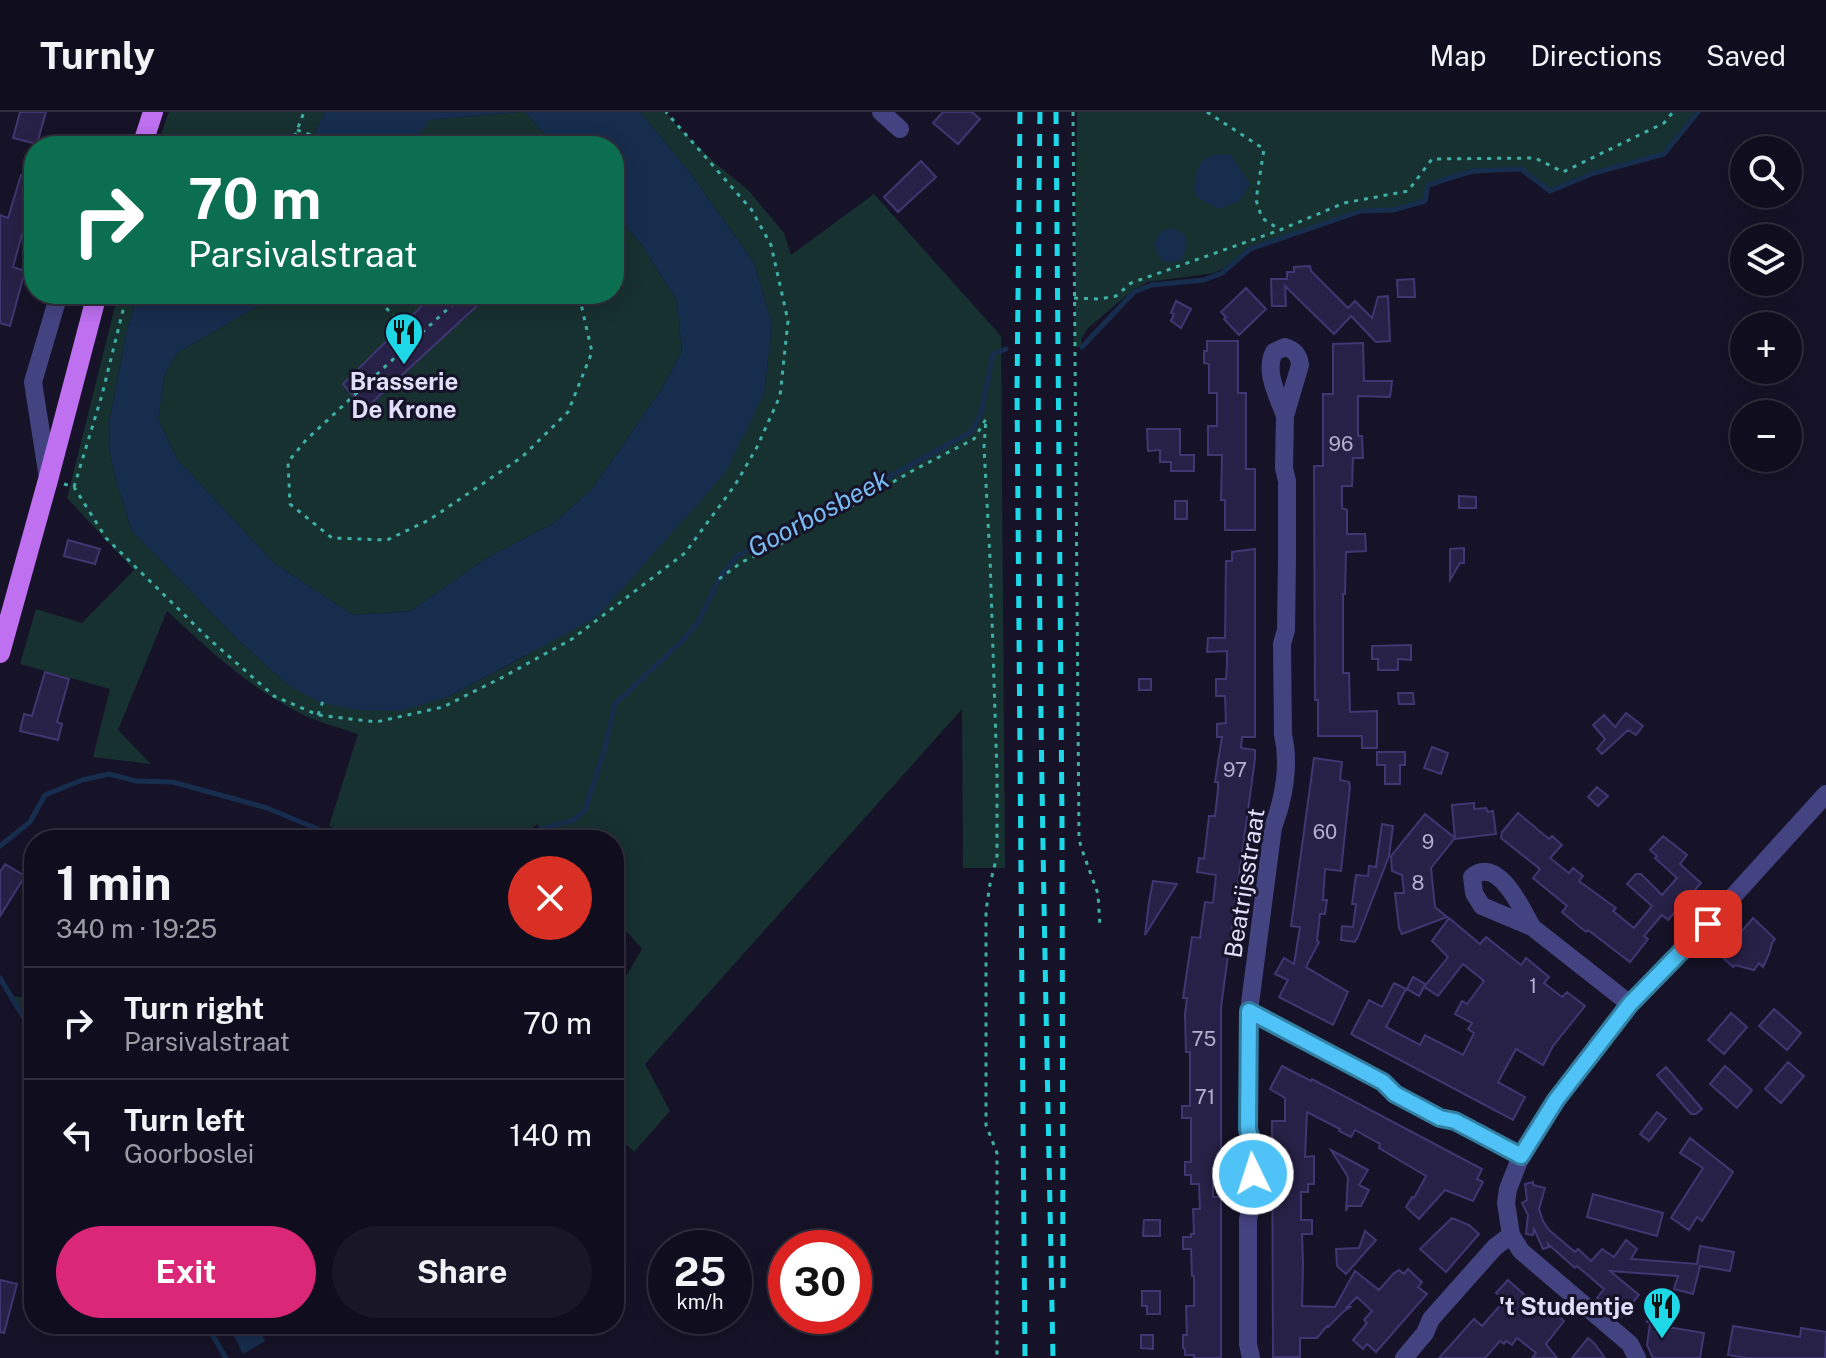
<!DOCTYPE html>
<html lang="en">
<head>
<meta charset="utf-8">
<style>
	body { margin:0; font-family:"Public Sans",sans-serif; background:#191727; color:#f1f3f6; height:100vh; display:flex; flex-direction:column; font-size:30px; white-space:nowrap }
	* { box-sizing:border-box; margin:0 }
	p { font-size:26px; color:#9c9ca4 }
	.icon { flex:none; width:44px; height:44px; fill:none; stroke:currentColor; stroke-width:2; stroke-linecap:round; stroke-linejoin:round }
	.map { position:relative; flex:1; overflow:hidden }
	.details { position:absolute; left:24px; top:718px; width:600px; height:504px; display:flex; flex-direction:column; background:#100e1e; border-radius:32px; box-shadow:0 4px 20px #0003,0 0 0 2px #302e3c }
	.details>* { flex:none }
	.top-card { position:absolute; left:24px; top:24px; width:600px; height:168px; border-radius:32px; box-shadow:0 4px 20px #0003,0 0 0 2px #302e3c; background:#0b6e4f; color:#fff; overflow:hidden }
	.fabs { position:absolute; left:1730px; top:24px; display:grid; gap:16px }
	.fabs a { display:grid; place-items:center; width:72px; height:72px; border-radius:50%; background:#100e1e; box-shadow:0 4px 20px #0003,0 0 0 2px #302e3c; font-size:40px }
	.speed { position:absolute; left:648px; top:1118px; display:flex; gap:16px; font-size:40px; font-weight:700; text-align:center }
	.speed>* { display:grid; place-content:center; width:104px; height:104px; border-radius:50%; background:#100e1e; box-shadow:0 4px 20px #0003,0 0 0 2px #302e3c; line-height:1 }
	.speed small { font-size:20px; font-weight:400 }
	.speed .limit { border:12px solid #d22; background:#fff; color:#111 }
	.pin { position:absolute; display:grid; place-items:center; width:68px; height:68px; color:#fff; margin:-34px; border-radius:16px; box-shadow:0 4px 12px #0006 }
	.me { position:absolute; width:88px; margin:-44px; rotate:356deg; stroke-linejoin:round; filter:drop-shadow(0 0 6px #0008) }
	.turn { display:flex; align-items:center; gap:28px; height:168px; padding:0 32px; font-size:36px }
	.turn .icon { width:104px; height:104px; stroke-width:2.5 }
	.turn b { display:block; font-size:56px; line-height:68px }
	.round { display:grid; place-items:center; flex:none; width:84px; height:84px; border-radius:42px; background:#191727 }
	.summary { display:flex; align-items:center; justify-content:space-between; height:136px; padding:0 32px }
	h1 { font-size:48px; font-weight:700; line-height:60px }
	.primary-button { display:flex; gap:16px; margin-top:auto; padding:16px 32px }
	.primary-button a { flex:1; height:92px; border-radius:48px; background:#db2777; color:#fff; font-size:32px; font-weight:700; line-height:92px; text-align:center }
	.primary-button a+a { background:#191727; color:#f1f3f6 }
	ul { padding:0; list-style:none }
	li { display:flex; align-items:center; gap:24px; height:112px; padding:0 32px; border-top:2px solid #302e3c }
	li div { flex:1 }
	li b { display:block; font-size:30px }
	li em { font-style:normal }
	header { display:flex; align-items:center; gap:48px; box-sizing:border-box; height:112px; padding:0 40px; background:#100e1e; border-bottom:2px solid #302e3c }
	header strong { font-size:38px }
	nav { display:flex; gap:44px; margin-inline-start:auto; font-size:28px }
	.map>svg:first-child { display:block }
	.green { fill:#173130 }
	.water { fill:#172d4d }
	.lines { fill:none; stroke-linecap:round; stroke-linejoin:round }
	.stream { stroke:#172d4d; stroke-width:5 }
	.building { fill:#282147; stroke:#403671; stroke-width:2 }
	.path { stroke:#3eb0a6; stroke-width:3; stroke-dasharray:4 6; stroke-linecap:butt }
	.street { stroke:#444382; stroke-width:18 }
	.primary { stroke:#be70f0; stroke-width:20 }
	.rail { stroke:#1ed7e7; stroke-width:5; stroke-dasharray:12 10; stroke-linecap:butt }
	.route-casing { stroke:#337fa1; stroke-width:20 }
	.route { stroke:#4fc3f7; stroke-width:14 }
	.labels { text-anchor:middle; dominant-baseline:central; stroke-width:6; stroke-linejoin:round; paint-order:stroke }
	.number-label { font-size:20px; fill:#b3afce }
	.poi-label { font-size:24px; font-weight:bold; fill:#e1defb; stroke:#161328 }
	.street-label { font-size:24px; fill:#e1defb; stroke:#161328 }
	.water-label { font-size:26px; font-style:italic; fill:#77bbf1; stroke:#161328 }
</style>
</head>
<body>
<header>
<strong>Turnly</strong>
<nav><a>Map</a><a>Directions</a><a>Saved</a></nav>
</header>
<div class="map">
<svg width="1826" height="1246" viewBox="0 0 1826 1246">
	<rect width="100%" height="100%" fill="#161328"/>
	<path class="green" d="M169,0H325L310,30L303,27L299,34H157Z
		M519,0H525L555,34H411L429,8Z
		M640,0H666L678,15L715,51L748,78L784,121L791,143L874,82L1001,224L1005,756H963L962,597L645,952L670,999L634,1040L614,1020V961L618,939L614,930V885L642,837L614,805V728H549L537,712L519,728H360L329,714L358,622C337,615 313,609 294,598C246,573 206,535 167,499L118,618L151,652L93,645L110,577L20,552L36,497L82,511L134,458L67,386L118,182H138L127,218L110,306L109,333L114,361L132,419L235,525L289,574L448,585L527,543L764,282L772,212L754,151L688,58Z
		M1077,0H1698L1664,42L1594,61L1550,79L1521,57L1472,62L1428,73L1425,89L1393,98L1361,99L1248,135L1228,154L1214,161L1148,170L1133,178L1088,216L1081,227L1082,235H1074Z
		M614,101L642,133L677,189L682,240L661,278L592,377L554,411L485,447L411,499L353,503L274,451L177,347L158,307L165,262L177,241L279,182H614Z
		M10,884L34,886V926Z"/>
	<path class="water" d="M325,0H519L430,8L411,34H299L302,26L310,30Z
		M525,0H640L688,58L754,151L772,212L764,282L725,361L597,505L448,585L400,599L356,598L319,590L289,574L235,525L132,419L114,361L109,333L110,306L127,218L138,182H279L177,241L165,262L158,307L177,347L274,451L353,503L411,499L485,447L554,411L592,377L661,278L682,240L677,189L642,133L614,101V34H555Z
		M1230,42L1250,72L1239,89L1219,97L1196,85C1192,73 1195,51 1210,44C1215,42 1224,43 1230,42Z
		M1169,116L1176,117L1185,123L1186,136L1181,148L1170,151L1160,148L1154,132L1160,120Z
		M228,1212H257L265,1229L243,1242Z"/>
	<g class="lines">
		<path class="stream" d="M1082,235L1134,180L1152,173L1204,168L1222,161L1250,137L1361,99L1393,98L1425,89L1428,73L1472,59L1521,57L1550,79L1594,61L1664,42L1698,0
			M526,728L540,717L574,708L585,698L605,636L615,592L685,526L697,512L719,467L737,444L769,429L808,403L828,398L971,320L981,302L993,242L1006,237
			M0,734L30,710L45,683L82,668L109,662L136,669L173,670L267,696L344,728
			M0,866L34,923
			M206,1212L226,1246"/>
	</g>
	<path class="building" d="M20,0H46L37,32L13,26Z
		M943,0H972L980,7L958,32L933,11Z
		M921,49L936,65L898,100L884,85Z
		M21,63L34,66V91L31,90L13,155L25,159L10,214L0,211V103L8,106Z
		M1310,154L1311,159L1348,196L1355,189L1372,206L1378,185L1388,184L1390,229L1376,230L1351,204L1334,222L1285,174L1286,194H1272L1271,167H1287V160H1294V155Z
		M1414,167L1415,185H1398L1397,168Z
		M1246,176L1266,197L1239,223L1224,207L1226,205L1221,200Z
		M434,182H471L480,191L365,297L343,272Z
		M1176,189L1191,197L1181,216L1171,209L1174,202L1171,201Z
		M1207,229H1238V281H1246V357H1255V418H1225V388H1221L1222,343H1208V314H1217V281H1209V252L1204,251V239H1207Z
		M1363,231L1364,269H1392L1390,285L1358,284V324H1362L1363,346H1353L1352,374H1342V396L1347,398V422H1365L1366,439L1346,440L1345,482H1343V561H1349L1350,600L1377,599V636H1362V624H1318V588H1315L1314,354H1323V282H1333V232Z
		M1147,317H1180V343H1194V359H1171V350H1160V338L1148,339Z
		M1459,384L1476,385V396H1459Z
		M1175,389H1187V407H1175Z
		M68,428L100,437L95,452L64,444Z
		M1464,436V451H1460L1450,468V437Z
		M1255,437V625H1242L1241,636L1255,638V647L1221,895V1058L1213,1057V1085H1221V1246H1194V1243H1185V1237L1183,1236V1223H1187L1186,1194H1194V1164H1192L1191,1137H1183V1125H1191V1122H1194L1193,1097H1200L1199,1072H1191V1063H1185V1050H1191V1006H1182V994H1190V940H1186L1185,902L1187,886H1183L1192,825L1200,826L1205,790L1213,791L1216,763L1197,760L1199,746L1204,747L1209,704H1215L1218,677V670H1215L1222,625H1217V612L1226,611L1225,584H1216V567H1226L1227,553V539L1207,540L1208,526H1225L1226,449H1232V440Z
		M1411,533V548L1398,547V558H1378V547H1372V534Z
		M45,560L69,567L57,610L62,612L58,628L20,619L24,602L32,604Z
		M1139,567H1151V578H1139Z
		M1398,581H1413L1414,592H1399Z
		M1626,601L1643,614L1636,623L1628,618L1602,642L1597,637L1605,627L1593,613L1604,603L1615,615Z
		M1432,635L1448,641L1441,662L1424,656Z
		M1377,640H1405V653H1400V672H1385V653H1377Z
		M1314,646L1342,650L1340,668L1349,670L1350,674L1341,759L1325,757L1323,788H1327L1325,802H1320L1317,829L1319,830L1306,855L1348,880L1333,913L1279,885L1288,868L1275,862L1284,846L1294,852L1300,815L1291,814Z
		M1597,675L1608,684L1598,694L1588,685Z
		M1474,691V697L1486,696L1488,700L1493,699L1496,722L1455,727L1452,693Z
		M1518,701L1549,727L1552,724L1562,733L1550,746L1569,761L1573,756L1583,764L1579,769L1616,796L1613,799L1634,816L1652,794L1627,772L1636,762H1641L1662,783L1677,766L1655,746L1657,744L1650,738L1663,724L1687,743L1680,752L1701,771L1668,808L1662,803L1644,824L1648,827L1630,850L1588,818L1586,820L1562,800L1567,794L1533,766L1540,757L1501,726L1502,720Z
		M1425,702L1455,726L1431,756L1435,795L1447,805L1402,822L1399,816L1395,781H1404L1402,763L1392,759L1391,744Z
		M1382,712L1393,714L1389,744L1357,827H1356L1355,830L1341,828L1342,814L1353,815L1356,792H1352L1356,763L1368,764L1369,754L1376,755Z
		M5,752L25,764L0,804V760Z
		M1153,769L1177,772L1145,823L1149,790Z
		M1449,806L1480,832L1486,825L1521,853L1526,846L1549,865L1544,871L1562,885L1567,880L1585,894L1553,934L1543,953L1516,937L1498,970L1525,985L1513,1008L1351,922L1369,888L1382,895L1394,871L1406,877L1386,915L1420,933L1425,923L1463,943L1474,921L1468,917L1472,911L1455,902L1462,889L1467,892L1484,869L1463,852L1438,884L1424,875L1419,884L1407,877L1413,865L1425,872L1424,875L1448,845L1432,829Z
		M1753,806L1775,827L1772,831L1769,842L1763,855L1759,851L1754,858L1735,853L1733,855L1721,844Z
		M1774,897L1801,921L1787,938L1759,914Z
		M1731,901L1747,915L1724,942L1708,928Z
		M1788,950L1804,964L1781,991L1765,977Z
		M1282,954L1311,969L1312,967L1482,1057L1477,1067L1483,1070L1473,1089L1445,1078L1419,1107L1406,1095L1412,1085L1414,1086L1426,1064L1379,1036L1380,1032L1355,1018L1351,1025L1339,1019L1340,1017L1307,1000L1305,1045L1314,1044V1072H1308V1080H1301V1108H1312V1122H1302L1303,1151L1302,1194L1335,1195L1355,1159L1379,1178L1393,1162L1399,1158L1404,1162L1408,1157L1422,1170L1418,1175L1427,1182L1376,1240L1367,1232L1363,1237L1353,1228L1367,1211L1364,1208L1372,1199L1357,1185L1347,1195H1350L1343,1200L1328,1215L1327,1214L1317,1226H1300V1245H1273L1272,1009H1285V986L1270,977Z
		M1725,954L1752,978L1737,996L1710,972Z
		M1666,955L1702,997L1696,1002H1691L1657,963Z
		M1657,1000L1666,1007L1649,1029L1640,1022Z
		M1690,1026L1733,1060L1702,1109L1697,1105L1689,1118L1671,1106L1703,1056L1680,1041Z
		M1331,1038L1368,1058L1359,1073L1369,1078L1361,1094H1348L1346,1099L1348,1065Z
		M1533,1070V1073L1545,1076L1539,1097L1543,1109L1549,1118L1575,1140L1578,1137L1591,1149L1602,1137L1614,1145L1626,1128L1637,1137L1631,1147L1697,1152L1700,1134L1734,1140L1730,1159L1700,1154L1693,1182L1674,1177L1678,1164L1610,1159L1639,1183L1620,1206L1597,1186L1604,1177L1577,1154L1575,1156L1548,1132L1549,1135L1543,1137L1534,1117L1533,1123L1526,1122L1528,1103L1522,1091L1527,1088L1525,1072Z
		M1593,1082L1663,1101L1657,1124L1587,1105Z
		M1452,1106L1469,1113L1479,1122L1446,1160L1420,1137Z
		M1144,1108H1160V1124H1143Z
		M1365,1119L1376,1128L1346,1162L1337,1154L1336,1137L1359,1136Z
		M0,1168L17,1172L4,1221L0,1220Z
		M1508,1168L1537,1194L1541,1190L1564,1209L1546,1232L1557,1246H1532L1536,1241L1517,1226L1512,1233L1506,1229L1504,1232L1500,1229L1485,1246H1439L1474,1207L1482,1214L1505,1188L1496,1181Z
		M1142,1179H1160V1202H1147V1194H1142Z
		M1651,1191L1663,1193L1660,1212L1647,1210Z
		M1650,1212L1704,1221L1700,1246H1653L1647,1233Z
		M1733,1214L1800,1225L1801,1216L1826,1220L1825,1246H1748L1728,1243Z
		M1141,1223H1153V1237L1141,1236Z
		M1588,1226L1594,1231L1605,1246H1572Z"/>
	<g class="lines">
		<path class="path" d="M1073,0L1079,726L1081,735L1098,782L1100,815
			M1207,0L1264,37L1256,88L1262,106L1280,118
			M297,18L311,23
			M291,34L304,0
			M372,182L416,226L464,182
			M1074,186L1100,187L1116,184L1131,171L1280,118L1344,91L1408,79L1432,47L1535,46L1563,60L1664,11L1673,0
			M416,226L306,328L288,350L290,392L332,426L387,428L429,408L522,345L568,300L592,240L579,183L577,182
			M64,372L74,375L106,426L208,526L274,584L318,603L376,610L443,595L503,565L572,527L685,441L735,373L757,335L780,284L788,209L771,133L751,97L666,0
			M74,375L102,283L127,182
			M719,467L742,450L779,433L822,406L848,396L912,359L974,327L986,307L984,335L990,446L997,662V744L990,772L986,799V1013L997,1041V1246
			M318,603L323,589"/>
		<path class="street" d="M881,0L900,17
			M48,366L33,270L59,182
			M1532,815C1522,797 1498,743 1472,765L1474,781L1482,794L1532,815L1630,892
			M1249,899L1383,970L1395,982L1440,1006L1455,1009L1521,1044
			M1251,1246L1248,1232V1107C1256,1080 1256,1044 1248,1017L1249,899L1273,715C1284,687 1290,652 1283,623L1282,532L1286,518L1287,448V369L1284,356L1285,304L1300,253C1299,243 1295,238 1285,235L1274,240C1264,260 1278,284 1285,304
			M1404,1246L1425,1221L1431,1207L1495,1135L1511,1123
			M1637,1246L1630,1232L1521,1139L1511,1123L1506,1091L1508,1077L1521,1044L1556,988L1630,892L1708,812L1826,682"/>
		<path class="primary" d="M142,34L153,0
			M0,541L48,368L97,182"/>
		<path class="rail" d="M1020,0L1017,278L1025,1246
			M1040,0C1034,415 1045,831 1053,1246
			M1056,0L1062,709L1063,1176"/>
	</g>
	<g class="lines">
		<g class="route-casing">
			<path id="route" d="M1253,1062L1252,1033L1248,1017L1249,899L1383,970L1395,982L1440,1006L1455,1009L1521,1044L1556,988L1630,892L1708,812"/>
		</g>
		<use href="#route" class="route"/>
	</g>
	<defs>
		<g id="restaurant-pin" transform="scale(2)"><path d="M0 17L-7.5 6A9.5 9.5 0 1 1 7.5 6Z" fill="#1ed7e7" stroke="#161328"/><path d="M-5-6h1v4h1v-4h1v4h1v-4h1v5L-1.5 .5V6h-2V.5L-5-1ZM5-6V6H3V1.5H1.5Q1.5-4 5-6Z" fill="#111"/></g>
	</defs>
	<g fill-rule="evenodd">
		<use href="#restaurant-pin" x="404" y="220"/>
		<use href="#restaurant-pin" x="1662" y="1194"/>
	</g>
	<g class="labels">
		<g class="number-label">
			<text x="1341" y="332">96</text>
			<text x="1235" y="658">97</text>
			<text x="1325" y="720">60</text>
			<text x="1428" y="730">9</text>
			<text x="1418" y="771">8</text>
			<text x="1533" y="874">1</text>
			<text x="1204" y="927">75</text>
			<text x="1205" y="985">71</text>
		</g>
		<g class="poi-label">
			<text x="404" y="269">Brasserie<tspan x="404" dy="28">De Krone</tspan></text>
			<text x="1634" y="1194" text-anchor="end">'t Studentje</text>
		</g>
		<g class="street-label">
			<text transform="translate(1244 771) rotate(-81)">Beatrijsstraat</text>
		</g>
		<g class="water-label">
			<text transform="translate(818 401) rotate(-28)">Goorbosbeek</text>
		</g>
	</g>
</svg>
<div class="fabs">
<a><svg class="icon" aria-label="search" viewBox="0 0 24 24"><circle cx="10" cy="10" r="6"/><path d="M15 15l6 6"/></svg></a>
<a><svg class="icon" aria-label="layers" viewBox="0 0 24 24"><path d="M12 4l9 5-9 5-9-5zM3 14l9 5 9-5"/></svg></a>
<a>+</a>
<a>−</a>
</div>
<div class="speed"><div>25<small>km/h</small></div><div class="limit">30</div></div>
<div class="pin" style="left:1708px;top:812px;background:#d93025"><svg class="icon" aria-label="arrive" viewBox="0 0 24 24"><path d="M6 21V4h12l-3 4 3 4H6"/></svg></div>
<svg class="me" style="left:1253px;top:1062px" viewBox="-20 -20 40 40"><circle r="17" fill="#4fc3f7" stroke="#fff" stroke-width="3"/><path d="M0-11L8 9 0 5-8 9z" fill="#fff"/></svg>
<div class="top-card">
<div class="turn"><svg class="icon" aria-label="right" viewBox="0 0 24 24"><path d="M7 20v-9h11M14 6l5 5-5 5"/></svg><div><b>70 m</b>Parsivalstraat</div></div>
</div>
<section class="details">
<div class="summary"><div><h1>1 min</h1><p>340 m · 19:25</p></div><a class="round" style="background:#d93025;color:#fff"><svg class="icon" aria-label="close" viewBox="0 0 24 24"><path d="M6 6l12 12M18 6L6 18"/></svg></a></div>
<ul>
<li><svg class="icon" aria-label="right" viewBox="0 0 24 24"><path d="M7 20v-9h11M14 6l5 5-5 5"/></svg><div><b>Turn right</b><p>Parsivalstraat</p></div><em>70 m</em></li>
<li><svg class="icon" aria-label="left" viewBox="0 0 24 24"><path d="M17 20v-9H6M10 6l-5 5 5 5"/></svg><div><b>Turn left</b><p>Goorboslei</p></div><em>140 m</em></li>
</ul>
<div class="primary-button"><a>Exit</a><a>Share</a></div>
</section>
</div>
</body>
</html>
